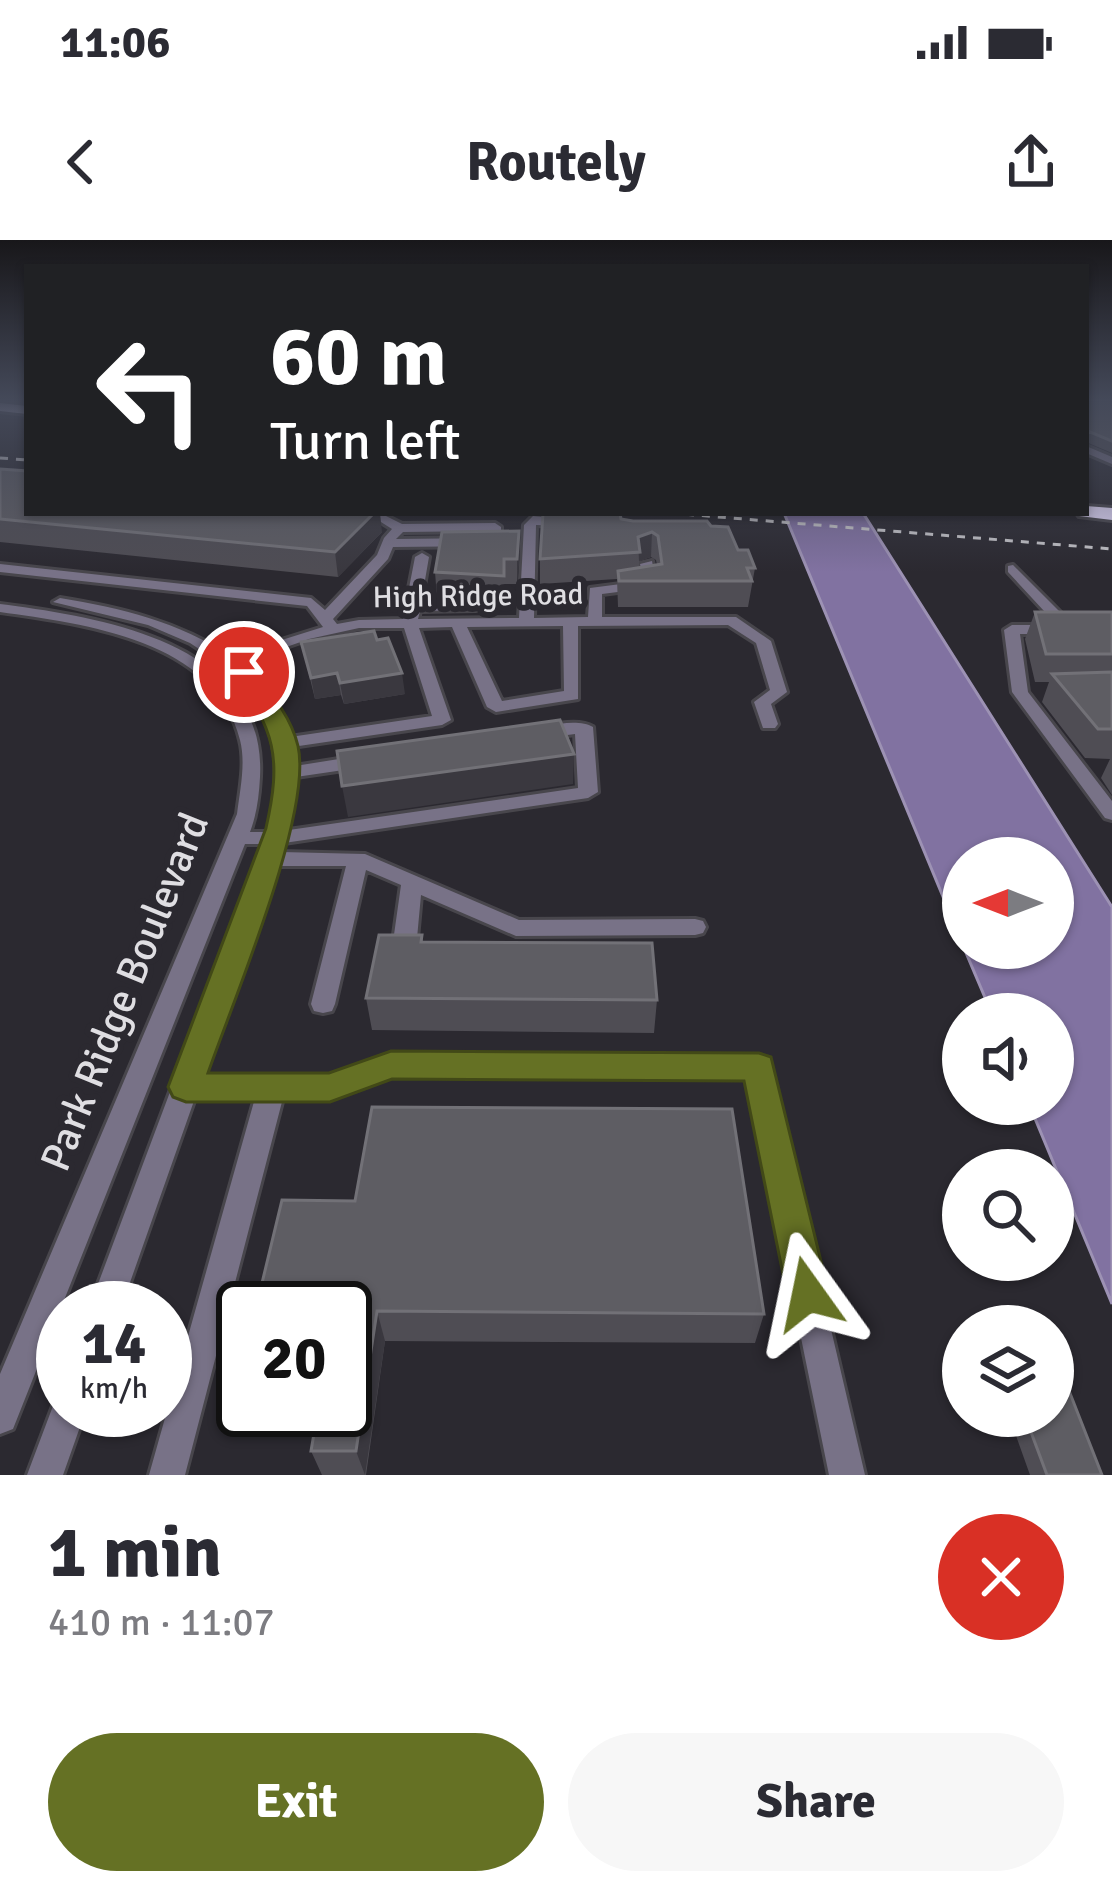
<!DOCTYPE html>
<html lang="en">
<head>
<meta charset="utf-8">
<style>
	body { margin:0; font-family:Signika,sans-serif; background:#f7f7f7; color:#2b2b33; height:100vh; display:flex; flex-direction:column; font-size:45px; white-space:nowrap }
	* { box-sizing:border-box; margin:0 }
	p { font-size:39px; color:#7c7c81 }
	.icon { flex:none; width:66px; height:66px; fill:none; stroke:currentColor; stroke-width:2; stroke-linecap:round; stroke-linejoin:round }
	.map { position:relative; height:1235px; overflow:hidden }
	.drawer { display:flex; flex-direction:column; background:#fff; flex:1 }
	.drawer>* { flex:none }
	.guide { position:absolute; left:24px; top:24px; width:1065px; height:252px; border-radius:0px; box-shadow:0 3px 9px #0004; background:#202124; color:#fff; overflow:hidden }
	.needle { width:78px; rotate:270deg }
	.tools { position:absolute; left:942px; top:597px; display:grid; gap:24px }
	.tools a { display:grid; place-items:center; width:132px; height:132px; border-radius:50%; background:#fff; box-shadow:0 3px 9px #0004; font-size:60px }
	.speed { position:absolute; left:36px; top:1041px; display:flex; gap:24px; font-size:60px; font-weight:700; text-align:center }
	.speed>* { display:grid; place-content:center; width:156px; height:156px; border-radius:50%; background:#fff; box-shadow:0 3px 9px #0004; line-height:1 }
	.speed small { font-size:30px; font-weight:400 }
	.speed .limit { border:6px solid #111; border-radius:18px; background:#fff; color:#111 }
	.pin { position:absolute; display:grid; place-items:center; width:102px; height:102px; color:#fff; margin:-51px; border:6px solid #fff; border-radius:50%; box-shadow:0 3px 12px #0007 }
	.me { position:absolute; width:132px; margin:-66px; rotate:348deg; stroke-linejoin:round; filter:drop-shadow(0 0 9px #0008) }
	.turn { display:flex; align-items:center; gap:42px; height:252px; padding:0 48px; font-size:54px }
	.turn .icon { width:156px; height:156px; stroke-width:2.5 }
	.turn b { display:block; font-size:84px; line-height:102px }
	.round { display:grid; place-items:center; flex:none; width:126px; height:126px; border-radius:63px; background:#f7f7f7 }
	.overview { display:flex; align-items:center; justify-content:space-between; height:204px; padding:0 48px }
	h1 { font-size:72px; font-weight:700; line-height:90px }
	.primary-button { display:flex; gap:24px; margin-top:auto; padding:24px 48px }
	.primary-button a { flex:1; height:138px; border-radius:72px; background:#657124; color:#fff; font-size:48px; font-weight:700; line-height:138px; text-align:center }
	.primary-button a+a { background:#f7f7f7; color:#2b2b33 }
	.status { display:flex; justify-content:space-between; align-items:center; height:84px; padding:0 60px; background:#fff; direction:ltr }
	.status svg { height:33px; fill:currentColor }
	header { display:flex; justify-content:space-between; align-items:center; height:156px; padding:0 48px; background:#fff; font-size:54px; font-weight:700 }
	.map>svg:first-child { display:block }
	.water { fill:#8172a1; stroke:#9d92b4; stroke-width:3 }
	.lines { fill:none; stroke-linecap:round; stroke-linejoin:round }
	.minor-casing { stroke:#48464c; stroke-width:6 }
	.highway-casing { stroke:#48464c; stroke-width:6 }
	.minor { fill:#787287; fill-rule:evenodd }
	.highway { fill:#e3d9f9; fill-rule:evenodd }
	.rail { stroke:#c6c5c9; stroke-width:3; stroke-dasharray:8 8; stroke-linecap:butt }
	.wall { fill:#4f4d54; fill-rule:evenodd }
	.shaded-wall { fill:#3a383f }
	.building { fill:#5e5d63; stroke:#727177; stroke-width:3 }
	.route { fill:#657124; stroke:#424917; stroke-width:3 }
	.labels { text-anchor:middle; dominant-baseline:central; stroke-width:12; stroke-linejoin:round; paint-order:stroke }
	.far-street-label { font-size:30px; fill:#dfdee2; stroke:#2b2930 }
	.near-street-label { font-size:42px; fill:#dfdee2; stroke:#2b2930 }
</style>
</head>
<body>
<div class="status"><b>11:06</b><svg viewBox="0 0 49 12"><path d="M0 12V9h3v3zM5 12V6h3v6zM10 12V3h3v9zM15 12V0h3v12zM26 1h20v11H26zM47 4h2v5h-2z"/></svg></div>
<header><svg class="icon" aria-label="back" viewBox="0 0 24 24"><path d="M15 5l-7 7 7 7"/></svg>Routely<svg class="icon" aria-label="share" viewBox="0 0 24 24"><path d="M12 15V3M7 8l5-5 5 5M5 13v7h14v-7"/></svg></header>
<div class="map">
<svg width="1112" height="1235" viewBox="0 0 1112 1235">
	<rect width="100%" height="100%" fill="#2b2930"/>
	<path class="water" d="M784,273H863L1112,667V1064L1029,864H1053V774H992L964,708H1053V618H963V705Z"/>
	<g class="lines">
		<g class="minor-casing">
			<path id="minor" d="M1086,206L1112,217V224L1086,213Z
				M309,273L384,275L402,284L495,283L501,287V302L495,306L393,307L388,319L333,379L337,384L359,380L403,379L415,317L422,313L429,317L421,363L476,362L483,366L476,370L420,371L418,379L519,378L524,285L533,276L567,279L571,280V286L536,285L534,378L588,377L590,348L644,341L640,324L652,321L657,347L602,354V377H736L771,401L787,452L771,464L778,484L775,488H763L754,462L770,450L756,403L728,385L578,386V459L496,472L487,467L452,387L419,388L451,480L442,485L292,507L295,526L364,515L373,521L364,527L296,537L289,590L578,548L575,494L537,499L528,494C542,485 578,478 593,487L598,552L588,558L284,603L281,612L365,614L519,680L695,679L703,681L706,687L703,693L695,695L516,696L421,655L416,709L412,715H396L392,709L401,645L366,630L335,764L332,771L323,773L314,771L311,764L346,626H276L202,836H330L391,814L759,816L768,819L865,1235H829L748,838L392,836L330,858H283L185,1235H149L255,858H195L121,1068H89L263,604H245L13,1189L0,1194V1134L237,574C240,550 246,523 240,500C216,400 85,384 0,372V364C100,377 267,402 260,537C259,556 257,573 250,592H268C284,521 278,481 228,428H215L213,425L217,421L190,403L148,385L53,362L60,358C122,368 178,382 231,416L323,387L307,366L0,332V324L311,358L325,370L377,315L384,298L392,289L381,282L315,277ZM489,291V298L396,299L403,292ZM563,386L564,451L502,461L467,387ZM359,388H404L432,476L290,497L270,454L241,423L309,399Z
				M1013,325L1073,385L1112,384V394H1020L1028,452L1112,561V580L1105,578L1012,452L1004,390L1012,385H1057L1008,332V326Z
				M63,1154V1170H86L63,1235H27L56,1158Z"/>
		</g>
		<g class="highway-casing">
			<path id="highway" d="M0,163L27,166V174L0,171Z
				M1086,266L1112,268V280L1079,276L1077,273H1086Z"/>
		</g>
		<use href="#minor" class="minor"/>
		<use href="#highway" class="highway"/>
		<path class="rail" d="M0,218L27,220
			M670,273L1112,309"/>
	</g>
	<path class="wall" d="M1086,159H1112V213L1086,202Z
		M0,229L382,292L338,337L0,302Z
		M621,279L738,310L755,328L748,367H618L617,339L540,344V319ZM651,317L656,320L657,325L639,328V321Z
		M519,291L517,344H505V362L437,358L435,332Z
		M1035,372H1112V555L1101,538L1110,519L1085,518L1042,462L1049,442H1035L1025,399Z
		M301,402L405,454L344,464L341,455L315,459Z
		M422,695L423,702L657,760L654,793L372,790L366,758Z
		M345,1068L764,1074L755,1103L385,1101L366,1235H322L311,1211L316,1185L248,1184L234,1157L243,1121V1170H345Z
		M1009,1176H1053L1102,1235H1030Z"/>
	<path class="shaded-wall" d="M374,273H380L382,292L338,337L335,312Z
		M519,291L520,316L517,344V319Z
		M652,292L651,317L639,321L638,297Z
		M337,433L341,455L315,459L311,438Z
		M402,433L405,454L344,464L340,443Z
		M574,514L573,544L348,577L342,546Z
		M377,1071L385,1101L365,1235L356,1211Z"/>
	<path class="building" d="M1086,159H1112V201L1088,191L1086,203Z
		M0,229L27,231V273H374L335,312L0,279Z
		M543,273H620L621,279L633,281H707L711,286L728,287L738,310H748L755,328H747L752,341H619L618,331L662,324L658,296L652,292L638,297L640,312L540,319Z
		M519,291L517,319H504V336L435,332L442,292Z
		M1035,372H1112V414H1046Z
		M374,391L377,400L388,398L402,433L340,443L337,433L311,438L301,402Z
		M1112,432V489H1098L1052,434Z
		M560,480L574,514L342,546L337,511Z
		M379,695H422L421,702L652,703L657,760L366,758Z
		M372,867L732,869L764,1074L377,1071L356,1211H311L318,1170H345V1068H256L282,960L355,961Z
		M243,1121V1157H234Z
		M1066,1143L1102,1235H1047L1025,1176H1053V1144Z"/>
	<linearGradient id="sky" x2="0" y2="1"><stop stop-color="#18171a"/><stop offset="0.48" stop-color="#444959"/><stop offset="1" stop-color="#444959" stop-opacity="0"/></linearGradient>
	<rect width="1112" height="332" fill="url(#sky)"/>
	<path class="route" d="M244,426L251,428C270,452 291,476 298,506C313,573 233,761 208,833H329L391,811L759,813L771,817L829,1054L822,1068L808,1074L793,1068L787,1054L744,841L392,839L330,862H186L173,857L168,847L266,588C282,517 275,491 233,432Z"/>
	<g class="labels">
		<g class="far-street-label">
			<text transform="translate(478 356) rotate(-1)">High Ridge Road</text>
		</g>
		<g class="near-street-label">
			<text transform="translate(125 752) rotate(-68)">Park Ridge Boulevard</text>
		</g>
	</g>
</svg>
<div class="tools">
<a><svg class="needle" viewBox="-14 -14 28 28"><path d="M0-13l5 13h-10z" fill="#e53935"/><path d="M0 13l5-13h-10z" fill="#7c7c81"/></svg></a>
<a><svg class="icon" aria-label="sound" viewBox="0 0 24 24"><path d="M4 9h4l5-4v14l-5-4H4zM17 9q2 3 0 6"/></svg></a>
<a><svg class="icon" aria-label="search" viewBox="0 0 24 24"><circle cx="10" cy="10" r="6"/><path d="M15 15l6 6"/></svg></a>
<a><svg class="icon" aria-label="layers" viewBox="0 0 24 24"><path d="M12 4l9 5-9 5-9-5zM3 14l9 5 9-5"/></svg></a>
</div>
<div class="speed"><div>14<small>km/h</small></div><div class="limit">20</div></div>
<div class="pin" style="left:244px;top:432px;background:#d93025"><svg class="icon" aria-label="arrive" viewBox="0 0 24 24"><path d="M6 21V4h12l-3 4 3 4H6"/></svg></div>
<svg class="me" style="left:808px;top:1054px" viewBox="-20 -20 40 40"><path d="M0-17L14 15 0 8-14 15z" fill="#657124" stroke="#fff" stroke-width="4"/></svg>
<div class="guide">
<div class="turn"><svg class="icon" aria-label="left" viewBox="0 0 24 24"><path d="M17 20v-9H6M10 6l-5 5 5 5"/></svg><div><b>60 m</b>Turn left</div></div>
</div>
</div>
<section class="drawer">
<div class="overview"><div><h1>1 min</h1><p>410 m · 11:07</p></div><a class="round" style="background:#d93025;color:#fff"><svg class="icon" aria-label="close" viewBox="0 0 24 24"><path d="M6 6l12 12M18 6L6 18"/></svg></a></div>
<div class="primary-button"><a>Exit</a><a>Share</a></div>
</section>
</body>
</html>
